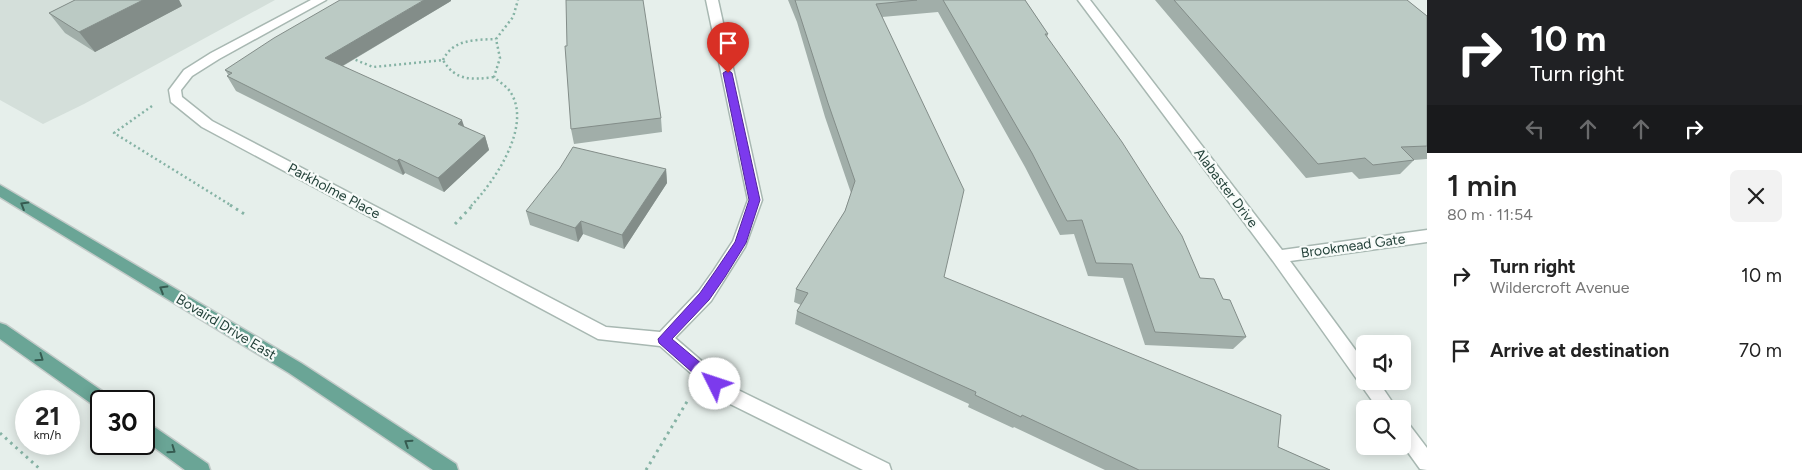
<!DOCTYPE html>
<html lang="en">
<head>
<meta charset="utf-8">
<style>
	body { margin:0; font-family:Figtree,sans-serif; background:#f2f2f2; color:#222; height:100vh; display:flex; flex-direction:column; font-size:19px; white-space:nowrap }
	* { box-sizing:border-box; margin:0 }
	p { font-size:16px; color:#767676 }
	.icon { flex:none; width:28px; height:28px; fill:none; stroke:currentColor; stroke-width:2; stroke-linecap:round; stroke-linejoin:round }
	.map { position:relative; flex:1; overflow:hidden }
	.side { display:flex; flex-direction:column; background:#fff; width:375px }
	.side>* { flex:none }
	.banner { background:#202124; color:#fff; overflow:hidden }
	.controls { position:absolute; left:1356px; top:335px; display:grid; gap:10px }
	.controls a { display:grid; place-items:center; width:55px; height:55px; border-radius:8px; background:#fff; box-shadow:0 2px 12px #0003; font-size:25px }
	.speed { position:absolute; left:15px; top:390px; display:flex; gap:10px; font-size:25px; font-weight:700; text-align:center }
	.speed>* { display:grid; place-content:center; width:65px; height:65px; border-radius:50%; background:#fff; box-shadow:0 2px 12px #0003; line-height:1 }
	.speed small { font-size:12px; font-weight:400 }
	.speed .limit { border:2px solid #111; border-radius:8px; background:#fff; color:#111 }
	.pin { position:absolute; display:grid; place-items:center; width:42px; height:42px; color:#fff; margin:-51px -21px; border-radius:50% 50% 50% 0; rotate:-45deg; box-shadow:0 0 5px #0007 }
	.pin .icon { rotate:45deg }
	.me { position:absolute; width:55px; margin:-28px; rotate:311deg; stroke-linejoin:round; filter:drop-shadow(0 0 4px #0008) }
	.turn { display:flex; align-items:center; gap:18px; height:105px; padding:0 20px; font-size:22px }
	.turn .icon { width:65px; height:65px; stroke-width:2.5 }
	.turn b { display:block; font-size:35px; line-height:42px }
	.lanes { display:flex; align-items:center; height:48px; padding:0 20px; background:#0003; justify-content:center; gap:25px; direction:ltr }
	.lanes .off { opacity:.35 }
	.round { display:grid; place-items:center; flex:none; width:52px; height:52px; border-radius:8px; background:#f2f2f2 }
	.overview { display:flex; align-items:center; justify-content:space-between; height:85px; padding:0 20px }
	h1 { font-size:30px; font-weight:600; line-height:38px }
	ul { padding:0; list-style:none }
	li { display:flex; align-items:center; gap:15px; height:75px; padding:0 20px }
	li div { flex:1 }
	li b { display:block; font-size:19px }
	li em { font-style:normal }
	main { display:flex; flex:1; min-height:0 }
	.map>svg:first-child { display:block }
	.built { fill:#d4dfda }
	.lines { fill:none; stroke-linecap:round; stroke-linejoin:round }
	.minor-casing { stroke:#a8b8b2; stroke-width:3 }
	.primary-casing { stroke:#c2cac8; stroke-width:3 }
	.path-far1 { stroke:#86b3a5; stroke-width:2.5; stroke-dasharray:2 3; stroke-linecap:butt }
	.path { stroke:#86b3a5; stroke-width:3; stroke-dasharray:2.5 4.5; stroke-linecap:butt }
	.minor { fill:#fff; fill-rule:evenodd }
	.primary { fill:#6aa596; fill-rule:evenodd }
	.wall { fill:#a1aea9 }
	.shaded-wall { fill:#838d89 }
	.building { fill:#bbcac4; stroke:#838d89 }
	.oneway { stroke:#365b51 }
	.route { fill:#7c3aed; stroke:#51269a }
	.labels { text-anchor:middle; dominant-baseline:central; stroke-width:4.5; stroke-linejoin:round; paint-order:stroke }
	.street-label { font-size:14px; fill:#24423a; stroke:#f7fbf9 }
</style>
</head>
<body>
<main>
<div class="map">
<svg width="1427" height="470" viewBox="0 0 1427 470">
	<rect width="100%" height="100%" fill="#e6efeb"/>
	<path class="built" d="M0,0H275L84,104L43,124L0,100Z"/>
	<g class="lines">
		<g class="minor-casing">
			<path id="minor" d="M311,0H326L219,59L192,76L181,90L182,97L212,121L606,327L660,332L699,291L714,270L733,241L748,200L706,0H718L762,200L745,247L711,301L675,338L732,387L889,464L891,470H863L720,399L660,346L598,339L202,127L171,102L169,90L184,70L211,53Z
				M1078,0H1090L1282,250L1427,230V242L1290,261L1365,363V381H1378L1397,409H1378L1273,261Z
				M1402,421L1408,423L1427,448V470L1420,469L1402,444Z"/>
		</g>
		<g class="primary-casing">
			<path id="primary" d="M0,185L301,363L456,464L458,470H433L289,373L0,197Z
				M0,323L6,325L108,395L111,401H101V409L96,407L0,339Z
				M144,422L150,424L208,464L210,470H185L144,440Z"/>
		</g>
		<path class="path-far1" d="M351,58L373,67L443,60C455,81 472,80 494,77
			M443,60C453,39 475,40 496,39
			M152,106L114,133L232,206
			M471,206C494,182 532,127 511,93C507,86 499,82 494,77L500,58L496,39L513,17L518,0"/>
		<path class="path" d="M230,205L246,215
			M455,224L473,205
			M0,433L41,470
			M646,470L688,400"/>
		<use href="#minor" class="minor"/>
		<use href="#primary" class="primary"/>
	</g>
	<path class="wall" d="M75,0H179L182,6L95,52L65,33L49,13Z
		M788,0H1025L1048,34L1047,37L1200,278L1223,299L1246,337L1233,349L1145,345L1123,278L1088,276L1074,234L1060,235L1025,167L938,12L882,17L944,277L1278,447L1330,470H1105L1014,427L1013,428L968,407L969,404L795,324L797,311L801,305L794,302L796,289L845,211L851,193L825,117L797,22Z
		M1155,0H1407L1427,16V159L1414,160L1400,174L1359,179L1352,172L1306,178Z
		M451,1L343,66L464,127L485,136L489,150L444,192L405,173L403,175L236,91L227,76H229L225,70Z
		M567,46L661,118L662,132L574,144L571,129Z
		M666,169L667,183L624,249L583,234L578,242L530,225L526,211Z"/>
	<path class="shaded-wall" d="M143,0H179L182,6L95,52L79,32Z
		M424,0H451V1L332,72L325,58Z
		M462,120L467,135L458,124Z
		M485,136L489,150L444,192L438,178Z
		M399,159L405,173L403,175L397,161Z
		M666,169L667,183L624,249L622,235Z
		M581,221L583,234L578,242L575,228Z"/>
	<path class="building" d="M75,0H143L79,32L49,13Z
		M340,0H424L325,58L462,120L458,124L485,136L438,178L399,159L397,161L227,76L232,73L225,70L274,38Z
		M566,0H643L661,118L571,129L565,46H567Z
		M795,0H917L876,4L964,190L944,277L1281,415L1278,447L1330,470H1139L1022,415L1021,417L975,395L976,392L797,311L808,293L796,289L845,211L855,181L828,103Z
		M943,0H1025L1048,34H1045L1122,142L1182,236L1200,278L1214,279L1223,299L1230,300L1246,337L1155,332L1132,264L1096,263L1082,220L1067,221L1032,153Z
		M1174,0H1407L1427,16V146L1401,147L1414,160L1373,165L1365,158L1318,164Z
		M573,147L666,169L622,235L581,221L575,228L526,211L560,168Z"/>
	<defs><path id="oneway-chevron" d="M-2-3.5L2.5 0L-2 3.5" fill="none" stroke-width="1.6" stroke-linecap="round" stroke-linejoin="round" transform="scale(1.25)"/></defs>
	<g class="oneway">
		<use href="#oneway-chevron" transform="translate(24 205) rotate(-149)"/>
		<use href="#oneway-chevron" transform="translate(163 289) rotate(-149)"/>
		<use href="#oneway-chevron" transform="translate(40 358) rotate(35)"/>
		<use href="#oneway-chevron" transform="translate(408 443) rotate(-147)"/>
		<use href="#oneway-chevron" transform="translate(172 450) rotate(35)"/>
	</g>
	<path class="route" d="M728,70L732,73L760,200L746,243L725,277L709,300L672,339L720,379L721,384L720,388L715,390L710,388L659,343L658,339L700,293L716,270L735,242L749,200L723,73Z"/>
	<g class="labels">
		<g class="street-label">
			<text transform="translate(1226 188) rotate(53)">Alabaster Drive</text>
			<text transform="translate(334 191) rotate(28)">Parkholme Place</text>
			<text transform="translate(1353 246) rotate(-8)">Brookmead Gate</text>
			<text transform="translate(226 327) rotate(31)">Bovaird Drive East</text>
		</g>
	</g>
</svg>
<div class="controls">
<a><svg class="icon" aria-label="sound" viewBox="0 0 24 24"><path d="M4 9h4l5-4v14l-5-4H4zM17 9q2 3 0 6"/></svg></a>
<a><svg class="icon" aria-label="search" viewBox="0 0 24 24"><circle cx="10" cy="10" r="6"/><path d="M15 15l6 6"/></svg></a>
</div>
<div class="speed"><div>21<small>km/h</small></div><div class="limit">30</div></div>
<div class="pin" style="left:728px;top:73px;background:#d93025"><svg class="icon" aria-label="arrive" viewBox="0 0 24 24"><path d="M6 21V4h12l-3 4 3 4H6"/></svg></div>
<svg class="me" style="left:715px;top:384px" viewBox="-20 -20 40 40"><circle r="19" fill="#fff"/><path d="M0-13L10 11 0 6-10 11z" fill="#7c3aed"/></svg>
</div>
<section class="side">
<div class="banner">
<div class="turn"><svg class="icon" aria-label="right" viewBox="0 0 24 24"><path d="M7 20v-9h11M14 6l5 5-5 5"/></svg><div><b>10 m</b>Turn right</div></div>
<div class="lanes"><svg class="icon off" aria-label="left" viewBox="0 0 24 24"><path d="M17 20v-9H6M10 6l-5 5 5 5"/></svg><svg class="icon off" aria-label="ahead" viewBox="0 0 24 24"><path d="M12 20V5M6 11l6-6 6 6"/></svg><svg class="icon off" aria-label="ahead" viewBox="0 0 24 24"><path d="M12 20V5M6 11l6-6 6 6"/></svg><svg class="icon" aria-label="right" viewBox="0 0 24 24"><path d="M7 20v-9h11M14 6l5 5-5 5"/></svg></div>
</div>
<div class="overview"><div><h1>1 min</h1><p>80 m · 11:54</p></div><a class="round"><svg class="icon" aria-label="close" viewBox="0 0 24 24"><path d="M6 6l12 12M18 6L6 18"/></svg></a></div>
<ul>
<li><svg class="icon" aria-label="right" viewBox="0 0 24 24"><path d="M7 20v-9h11M14 6l5 5-5 5"/></svg><div><b>Turn right</b><p>Wildercroft Avenue</p></div><em>10 m</em></li>
<li><svg class="icon" aria-label="arrive" viewBox="0 0 24 24"><path d="M6 21V4h12l-3 4 3 4H6"/></svg><div><b>Arrive at destination</b></div><em>70 m</em></li>
</ul>
</section>
</main>
</body>
</html>
